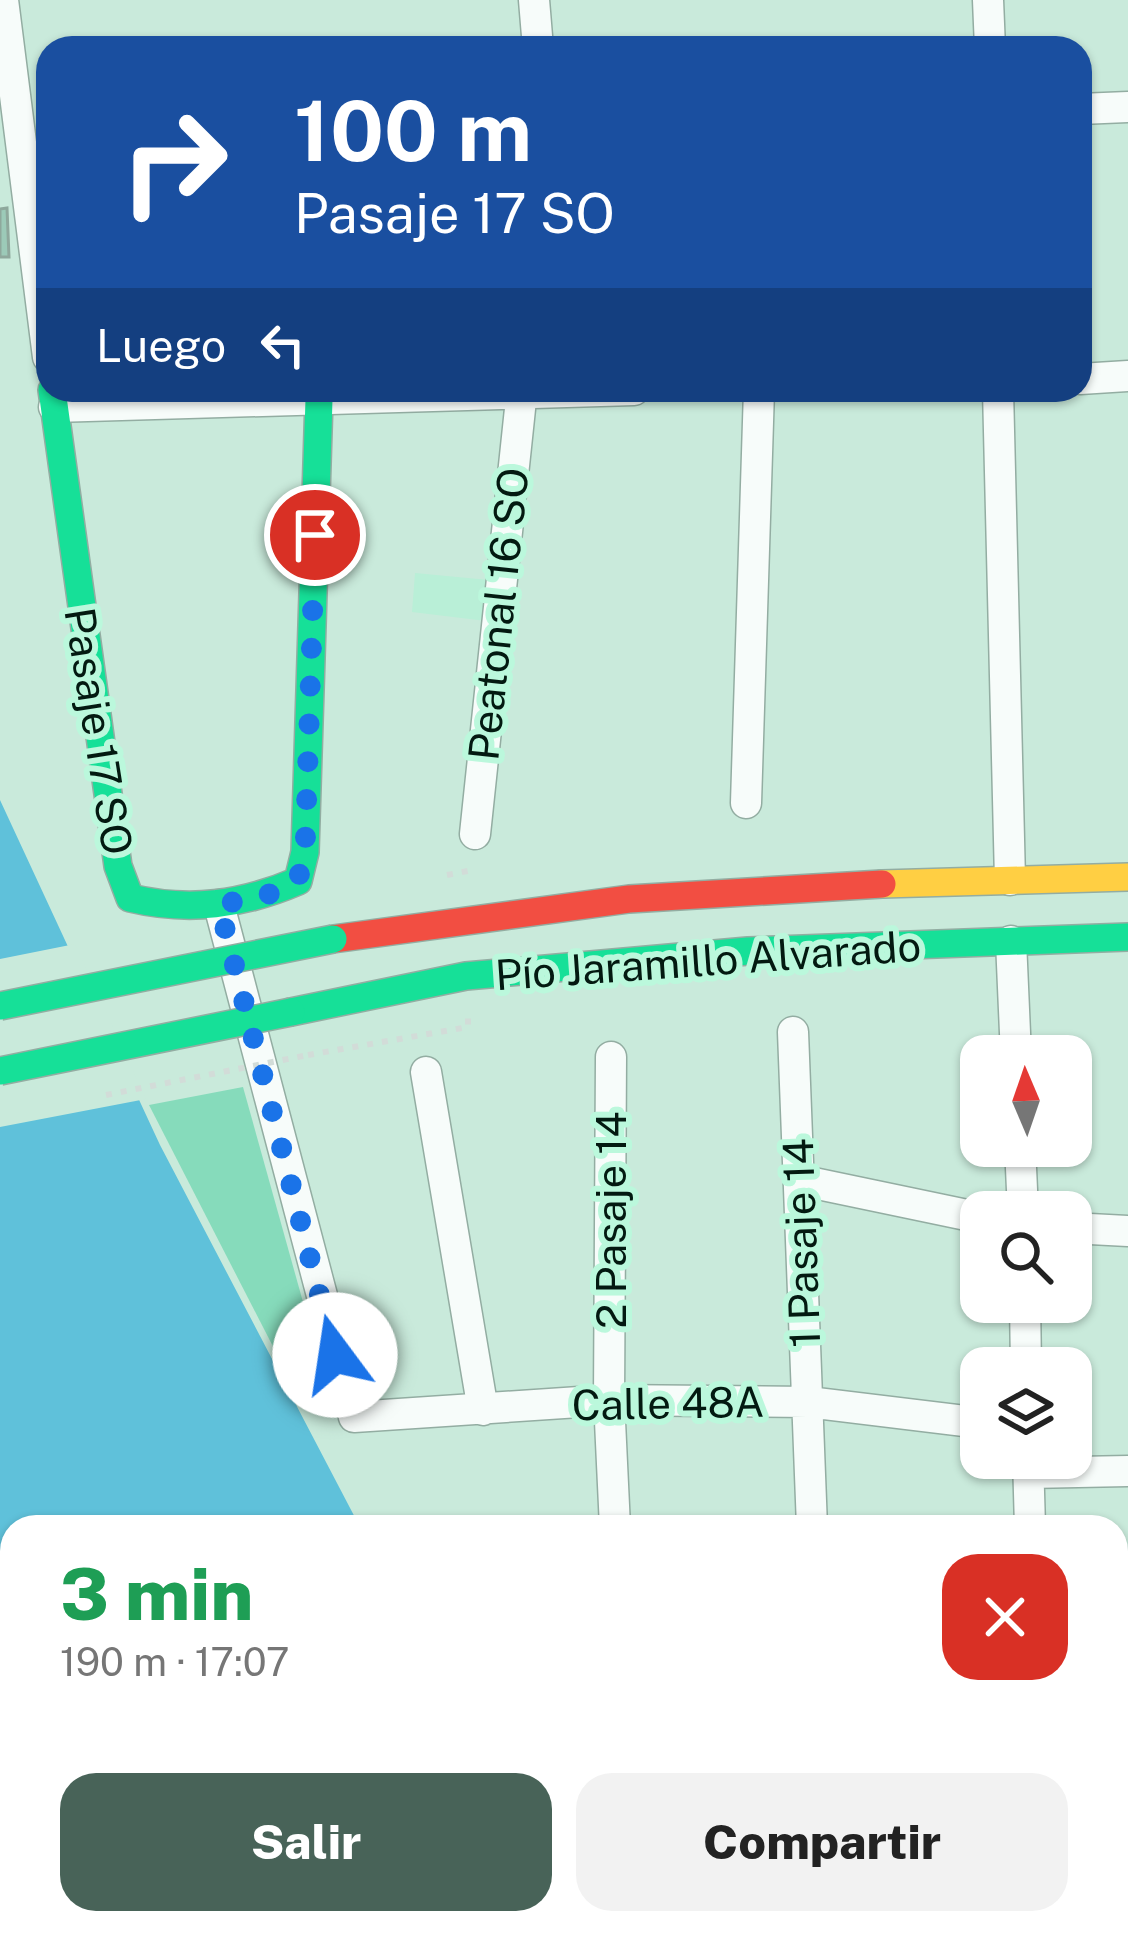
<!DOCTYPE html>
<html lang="es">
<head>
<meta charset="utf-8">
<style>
	body { margin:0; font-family:"Public Sans",sans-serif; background:#f2f2f2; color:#222; height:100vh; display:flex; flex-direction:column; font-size:45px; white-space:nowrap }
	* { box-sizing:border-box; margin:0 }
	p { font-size:39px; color:#767676 }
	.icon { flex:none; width:66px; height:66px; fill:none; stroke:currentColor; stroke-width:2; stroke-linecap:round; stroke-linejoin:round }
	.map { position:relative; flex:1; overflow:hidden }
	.drawer { position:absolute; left:0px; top:1515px; width:1128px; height:420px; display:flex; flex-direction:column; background:#fff; border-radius:36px 36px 0 0; box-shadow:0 3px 9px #0004 }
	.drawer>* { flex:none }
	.hud { position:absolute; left:36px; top:36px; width:1056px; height:366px; border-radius:36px; box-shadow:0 3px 9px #0004; background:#1a4fa0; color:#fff; overflow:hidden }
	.needle { width:78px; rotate:358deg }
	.tools { position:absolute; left:960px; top:1035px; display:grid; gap:24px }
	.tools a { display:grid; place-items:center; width:132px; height:132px; border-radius:24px; background:#fff; box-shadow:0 3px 9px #0004; font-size:60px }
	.pin { position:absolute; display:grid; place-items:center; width:102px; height:102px; color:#fff; margin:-51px; border:6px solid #fff; border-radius:50%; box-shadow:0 3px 12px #0007 }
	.me { position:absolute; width:132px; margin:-66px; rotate:346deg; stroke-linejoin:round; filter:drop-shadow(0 0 9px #0008) }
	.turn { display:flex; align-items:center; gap:42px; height:252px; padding:0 60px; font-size:54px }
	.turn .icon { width:156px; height:156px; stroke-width:2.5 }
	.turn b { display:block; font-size:84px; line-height:102px }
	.then { display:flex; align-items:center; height:114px; padding:0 60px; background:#0003; gap:24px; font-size:45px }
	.round { display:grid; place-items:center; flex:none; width:126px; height:126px; border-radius:36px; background:#f2f2f2 }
	.headline { display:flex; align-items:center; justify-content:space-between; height:204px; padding:0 60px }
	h1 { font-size:72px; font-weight:800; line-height:90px; color:#1e9e55 }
	.cta { display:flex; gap:24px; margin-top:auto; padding:24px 60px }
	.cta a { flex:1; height:138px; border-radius:36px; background:#486358; color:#fff; font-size:48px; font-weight:800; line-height:138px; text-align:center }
	.cta a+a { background:#f2f2f2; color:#222 }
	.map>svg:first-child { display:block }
	.built { fill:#b9efd7 }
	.green { fill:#86dbbb }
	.water { fill:#5fc1da }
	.pier { fill:#c9eadb }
	.building { fill:#9ccab8; stroke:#8ea89c; stroke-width:3 }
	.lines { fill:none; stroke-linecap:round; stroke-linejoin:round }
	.street-casing { stroke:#93ada2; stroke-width:33 }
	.fast-casing { stroke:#93ada2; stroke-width:30 }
	.slow-casing { stroke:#93ada2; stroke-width:30 }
	.jam-casing { stroke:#93ada2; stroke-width:30 }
	.path { stroke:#d2dcd8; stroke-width:6; stroke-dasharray:6 9; stroke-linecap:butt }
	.street { stroke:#f7fcfa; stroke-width:30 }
	.fast { stroke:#16e098; stroke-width:27 }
	.slow { stroke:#ffcf43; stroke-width:27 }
	.jam { stroke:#f24e42; stroke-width:27 }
	.fast-bridge-casing { stroke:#93ada2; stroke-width:30; stroke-linecap:butt }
	.path-bridge { stroke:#d2dcd8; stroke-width:6; stroke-dasharray:6 9; stroke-linecap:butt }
	.fast-bridge { stroke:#16e098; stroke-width:27 }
	.route { stroke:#1a73e8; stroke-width:21; stroke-dasharray:0 37.8 }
	.labels { text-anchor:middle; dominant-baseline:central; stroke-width:12; stroke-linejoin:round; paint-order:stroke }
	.street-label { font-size:42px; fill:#031a11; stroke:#bbf8dc }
</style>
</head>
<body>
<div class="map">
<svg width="1128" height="1935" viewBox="0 0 1128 1935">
	<rect width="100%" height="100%" fill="#c9eadb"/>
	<path class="built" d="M415,573L489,580L486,621L412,612Z"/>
	<path class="green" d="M243,1087L332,1406L305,1409L149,1105Z"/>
	<path class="water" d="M0,800L160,1145L360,1527H12V1923H568L574,1935H0Z"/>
	<path class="pier" d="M75,944L146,1099L0,1127V959Z"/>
	<path class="building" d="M7,208L9,257H0V209Z"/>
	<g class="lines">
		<g class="street-casing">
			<path id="street" d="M3,0L48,357
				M534,0L538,48
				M988,0L990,48
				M1080,109L1128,107
				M1080,379L1128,376
				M998,390L1010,880
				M54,407L634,390
				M746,803L759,390
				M475,834L522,390
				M219,905L354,1417L609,1400L808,1402L981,1423
				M1011,941L1016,1056
				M793,1032L812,1527
				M611,1057L609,1400L615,1527
				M426,1072L483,1410
				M1020,1146L1023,1212
				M799,1180L981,1218
				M1071,1228L1128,1231
				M1025,1302L1026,1368
				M1028,1458L1030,1527
				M1028,1473L1128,1471
				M1116,1727H1128
				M628,1923V1935
				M828,1923V1935
				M1043,1923V1935"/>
		</g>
		<g class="fast-casing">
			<path id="fast" d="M52,390L118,866L130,898C189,912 242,905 298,881L305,852L319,399
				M291,1012L466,976L748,951L1128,937"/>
		</g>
		<g class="slow-casing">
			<path id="slow" d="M882,884L1128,877"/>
		</g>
		<g class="jam-casing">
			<path id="jam" d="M333,939L629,899L882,884"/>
		</g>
		<path class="path" d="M447,875L473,870
			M308,1055L468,1027V1016"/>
		<use href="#street" class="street"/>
		<use href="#fast" class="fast"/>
		<use href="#slow" class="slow"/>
		<use href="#jam" class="jam"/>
		<g class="fast-bridge-casing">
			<path id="fast-bridge" d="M0,1006L333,939
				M0,1071L291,1012"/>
		</g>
		<path class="path-bridge" d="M106,1095L308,1055"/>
		<use href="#fast-bridge" class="fast-bridge"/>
	</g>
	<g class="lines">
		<path class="route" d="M315,535L305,852L298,880L269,894L219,905L335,1355"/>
	</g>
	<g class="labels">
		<g class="street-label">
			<text transform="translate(498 614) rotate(-84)">Peatonal 16 SO</text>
			<text transform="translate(99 731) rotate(81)">Pasaje 17 SO</text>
			<text transform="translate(708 960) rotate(-4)">Pío Jaramillo Alvarado</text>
			<text transform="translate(610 1220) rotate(-90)">2 Pasaje 14</text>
			<text transform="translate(801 1243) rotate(-92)">1 Pasaje 14</text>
			<text transform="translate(668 1403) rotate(-1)">Calle 48A</text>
		</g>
	</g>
</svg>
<div class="tools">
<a><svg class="needle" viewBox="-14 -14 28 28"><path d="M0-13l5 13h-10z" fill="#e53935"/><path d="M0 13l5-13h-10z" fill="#767676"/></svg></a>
<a><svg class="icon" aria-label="search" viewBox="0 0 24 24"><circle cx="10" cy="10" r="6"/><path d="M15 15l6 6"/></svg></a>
<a><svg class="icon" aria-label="layers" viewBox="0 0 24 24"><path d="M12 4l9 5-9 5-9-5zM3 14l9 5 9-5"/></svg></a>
</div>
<div class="pin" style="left:315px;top:535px;background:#d93025"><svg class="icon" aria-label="arrive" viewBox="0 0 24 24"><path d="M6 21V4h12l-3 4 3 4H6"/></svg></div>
<svg class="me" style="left:335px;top:1355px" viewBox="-20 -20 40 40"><circle r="19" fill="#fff"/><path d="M0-13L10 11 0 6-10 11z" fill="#1a73e8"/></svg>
<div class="hud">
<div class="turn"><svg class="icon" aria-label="right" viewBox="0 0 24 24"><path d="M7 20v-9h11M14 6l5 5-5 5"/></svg><div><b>100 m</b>Pasaje 17 SO</div></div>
<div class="then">Luego<svg class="icon" aria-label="left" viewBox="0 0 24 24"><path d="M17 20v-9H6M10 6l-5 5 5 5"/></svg></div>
</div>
<section class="drawer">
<div class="headline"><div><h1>3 min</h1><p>190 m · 17:07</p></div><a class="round" style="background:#d93025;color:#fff"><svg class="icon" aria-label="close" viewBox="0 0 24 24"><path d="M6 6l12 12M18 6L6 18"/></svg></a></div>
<div class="cta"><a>Salir</a><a>Compartir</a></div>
</section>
</div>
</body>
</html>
